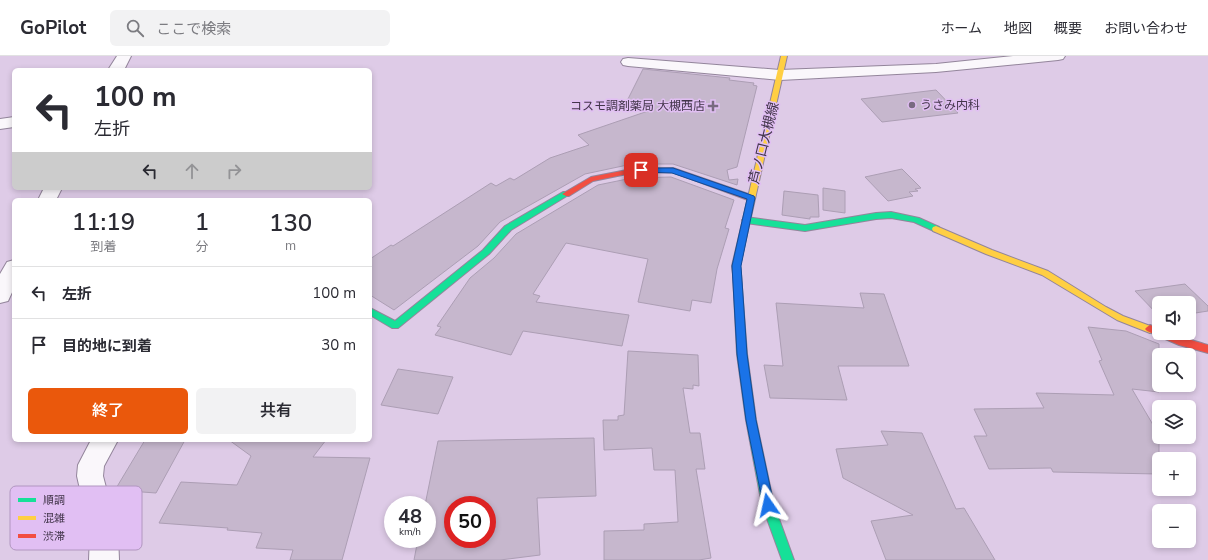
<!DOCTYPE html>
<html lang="ja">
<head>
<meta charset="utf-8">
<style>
	body { margin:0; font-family:"Nunito Sans","Noto Sans JP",sans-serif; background:#f2f2f3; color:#2b2b33; height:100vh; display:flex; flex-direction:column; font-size:15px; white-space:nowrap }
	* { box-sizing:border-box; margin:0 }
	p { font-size:13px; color:#7c7c81 }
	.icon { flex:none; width:22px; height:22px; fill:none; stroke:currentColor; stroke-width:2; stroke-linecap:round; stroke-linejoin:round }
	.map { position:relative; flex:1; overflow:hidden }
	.side { position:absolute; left:12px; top:142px; width:360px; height:244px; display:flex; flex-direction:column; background:#fff; border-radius:6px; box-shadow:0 2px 6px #0003 }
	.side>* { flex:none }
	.guide { position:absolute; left:12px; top:12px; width:360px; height:122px; border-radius:6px; box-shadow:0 2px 6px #0003; background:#fff; color:#2b2b33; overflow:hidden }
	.buttons { position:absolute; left:1152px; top:240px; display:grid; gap:8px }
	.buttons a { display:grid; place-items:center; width:44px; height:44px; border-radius:6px; background:#fff; box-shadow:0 2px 6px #0003; font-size:20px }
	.speed { position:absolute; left:384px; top:440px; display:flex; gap:8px; font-size:20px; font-weight:700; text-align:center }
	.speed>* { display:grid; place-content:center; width:52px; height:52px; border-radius:50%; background:#fff; box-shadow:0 2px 6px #0003; line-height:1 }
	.speed small { font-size:10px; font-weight:400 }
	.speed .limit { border:6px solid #d22; background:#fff; color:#111 }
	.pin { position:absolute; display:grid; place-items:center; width:34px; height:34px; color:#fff; margin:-17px; border-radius:8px; box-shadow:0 2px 6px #0006 }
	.me { position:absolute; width:44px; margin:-22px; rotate:349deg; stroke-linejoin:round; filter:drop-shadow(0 0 3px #0008) }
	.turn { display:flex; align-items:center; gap:14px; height:84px; padding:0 16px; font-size:18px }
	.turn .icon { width:52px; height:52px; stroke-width:2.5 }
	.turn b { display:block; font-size:28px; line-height:34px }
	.lanes { display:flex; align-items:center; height:38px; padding:0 16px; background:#0003; justify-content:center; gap:20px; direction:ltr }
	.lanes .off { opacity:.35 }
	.eta { display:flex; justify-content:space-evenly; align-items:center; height:68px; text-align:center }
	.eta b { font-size:24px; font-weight:600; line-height:28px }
	.cta { display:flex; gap:8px; margin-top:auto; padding:8px 16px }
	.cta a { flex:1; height:46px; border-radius:6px; background:#ea580c; color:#fff; font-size:16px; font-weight:600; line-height:46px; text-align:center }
	.cta a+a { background:#f2f2f3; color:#2b2b33 }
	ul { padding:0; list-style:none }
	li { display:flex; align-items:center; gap:12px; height:52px; padding:0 16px; border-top:1px solid #e1e1e2 }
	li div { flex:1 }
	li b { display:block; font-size:15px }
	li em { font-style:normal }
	header { display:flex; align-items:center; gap:24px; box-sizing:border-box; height:56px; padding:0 20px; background:#fff; border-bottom:1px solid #e1e1e2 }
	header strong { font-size:19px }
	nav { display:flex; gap:22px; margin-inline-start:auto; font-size:14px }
	.search { width:280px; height:36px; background:#f2f2f3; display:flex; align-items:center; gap:10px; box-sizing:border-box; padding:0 14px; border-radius:6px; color:#7c7c81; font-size:15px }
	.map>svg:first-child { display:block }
	.building { fill:#c6b7cd; stroke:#ac9eb4; fill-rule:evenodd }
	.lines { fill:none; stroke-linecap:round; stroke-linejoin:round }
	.street-casing { stroke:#93859b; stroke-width:2 }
	.fast-casing { stroke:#93859b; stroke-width:2 }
	.slow-casing { stroke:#93859b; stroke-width:2 }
	.jam-casing { stroke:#93859b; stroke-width:2 }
	.street { fill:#faf7fb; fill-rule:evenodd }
	.fast { fill:#16e098; fill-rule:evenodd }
	.slow { fill:#ffcf43; fill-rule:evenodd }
	.jam { fill:#f24e42; fill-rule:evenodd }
	.route { fill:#1a73e8; stroke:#114b97 }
	.poi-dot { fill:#796a81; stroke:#e1bff3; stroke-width:1.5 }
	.labels { text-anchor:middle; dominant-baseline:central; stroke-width:3; stroke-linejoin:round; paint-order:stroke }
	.far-poi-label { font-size:12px; fill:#42354a; stroke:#e1bff3; text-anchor:start }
	.street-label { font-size:14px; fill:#42354a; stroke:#e1bff3 }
	.key { fill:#e1bff3; stroke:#b196c0; stroke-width:1 }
	.key-label { font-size:11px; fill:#42354a }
</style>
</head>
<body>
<header>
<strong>GoPilot</strong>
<div class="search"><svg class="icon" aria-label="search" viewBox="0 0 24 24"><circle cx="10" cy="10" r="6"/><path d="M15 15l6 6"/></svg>ここで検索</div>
<nav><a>ホーム</a><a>地図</a><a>概要</a><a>お問い合わせ</a></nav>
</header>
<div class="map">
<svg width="1208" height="504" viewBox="0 0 1208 504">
	<rect width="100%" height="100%" fill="#decbe7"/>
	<path class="building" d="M643,13L730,22L729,24L754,27L753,29L757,30L737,111L727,114L729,124L738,123L737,129L673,108H632L585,118L500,166L478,190L394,254L370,239V203L391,189L393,190L491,127L496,130L510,122L514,124L550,102L589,89L578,79L651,54L625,49Z
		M936,34L958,57L882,66L861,43Z
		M902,113L921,132L915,133L918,135L909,136L913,140L888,145L865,121Z
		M671,121L734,144L725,172L729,173L717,213L711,247L692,244L690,255L638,246L648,203L566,187L533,238L540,240L536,246L629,259L622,290L523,275L511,299L435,279L441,271L437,270L470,222L494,202L516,178L598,129L632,122Z
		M823,132L845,135V157L823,154Z
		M784,135L818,139L819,161H810V163L782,159Z
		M1185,228L1208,250V255L1189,258V247H1159V260L1135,235Z
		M860,237L884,238L909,310H838L847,344L770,342L764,309L783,310L776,247L864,252Z
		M1088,271L1126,275L1159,288V336L1132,333L1159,379V418L1053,416L1051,412L989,413L974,380H987L974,353L1044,352L1036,337L1114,339L1099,305L1102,304Z
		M628,295L698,299L699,330L693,329V333L683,332L690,377H700L705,413H696L711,502L699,504H604V475L644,474V468L678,466L675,414H654L652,392L604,394L603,364H618V360L624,359Z
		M398,313L453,321L438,358L381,349Z
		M881,375L922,377L956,453L964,452L995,504H886L871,465L913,459L843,422L836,393L888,389Z
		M594,382L596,440L537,442L540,499L500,504H414L418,483H427V449H425L438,385ZM453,449H487V483H453Z
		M145,384H185L156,437L115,434Z
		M229,384H326L313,401L370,402L342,504H290L293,494L256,492L262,477L227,474L228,472L159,467L181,426L237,429L251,400Z"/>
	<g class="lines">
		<g class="street-casing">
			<path id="street" d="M117,0H131L124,14H108Z
				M1013,0H1065L1063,3L1058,4L936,16L780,24L628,10L623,9L621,6L623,3L628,2L780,14L936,8Z
				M14,61V71L0,73V63Z
				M44,132H62L56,144H38Z
				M14,204V232L8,245L0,247V218L7,206Z
				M91,384H118L104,410L103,420L118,478L119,504H89L90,478L77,420L78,409Z"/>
		</g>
		<g class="fast-casing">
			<path id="fast" d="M563,136H566L570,138L511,174L489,198L398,272H392L370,259V252L395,265L483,194L505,170Z
				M891,156L919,162L939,171L940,173L936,176L914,166L891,162L876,163L805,175L746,167L742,164L746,161L805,169L876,157Z
				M737,215L741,218L747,298L756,364L774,449L794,504H782L762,449L746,364L737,298L733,218Z"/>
		</g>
		<g class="slow-casing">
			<path id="slow" d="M781,0H787L740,210L741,218L737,221L733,218L732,210Z
				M936,170L992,194L1048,215L1106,251L1123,260L1153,271L1155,273L1153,275L1150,277L1117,264L1042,219L986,198L933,175L932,173L933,171Z"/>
		</g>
		<g class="jam-casing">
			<path id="jam" d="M673,112L754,140L755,142L751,144H748L672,116L632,117L593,125L569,140H566L562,138L591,121L632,113Z
				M1150,269L1159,273V277C1175,277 1192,285 1208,289V297L1179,289L1147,275L1145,273L1147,271Z"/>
		</g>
		<use href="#street" class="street"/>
		<use href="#fast" class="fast"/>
		<use href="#slow" class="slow"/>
		<use href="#jam" class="jam"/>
	</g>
	<path class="route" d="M638,112H673L754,140L755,142L741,210L747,298L756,364L774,449L772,453L768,455L764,453L763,449L746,364L737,298L732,210L747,143L672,117L641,116L638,115Z"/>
	<g class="poi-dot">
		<circle cx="912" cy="49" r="4"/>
		<path d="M711 44h4v4h4v4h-4v4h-4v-4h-4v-4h4z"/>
	</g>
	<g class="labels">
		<g class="far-poi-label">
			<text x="920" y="49">うさみ内科</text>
			<text x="705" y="50" text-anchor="end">コスモ調剤薬局 大槻西店</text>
		</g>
		<g class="street-label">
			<text transform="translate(764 87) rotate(-76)">芦ノ口大槻線</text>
		</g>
	</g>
	<rect x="10" y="430" width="132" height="64" rx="6" class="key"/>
	<rect x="18" y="442" width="18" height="4" fill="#16e098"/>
	<rect x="18" y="460" width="18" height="4" fill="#ffcf43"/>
	<rect x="18" y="478" width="18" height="4" fill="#f24e42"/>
	<g class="key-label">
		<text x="43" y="448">順調</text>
		<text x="43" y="466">混雑</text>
		<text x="43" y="484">渋滞</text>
	</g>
</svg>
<div class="buttons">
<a><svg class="icon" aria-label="sound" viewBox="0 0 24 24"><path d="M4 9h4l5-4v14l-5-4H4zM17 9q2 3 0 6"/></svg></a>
<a><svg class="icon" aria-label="search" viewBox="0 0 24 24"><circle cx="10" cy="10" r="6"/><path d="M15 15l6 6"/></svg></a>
<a><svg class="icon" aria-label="layers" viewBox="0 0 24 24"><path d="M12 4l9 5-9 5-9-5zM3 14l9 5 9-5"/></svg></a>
<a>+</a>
<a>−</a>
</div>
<div class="speed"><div>48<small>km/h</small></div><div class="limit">50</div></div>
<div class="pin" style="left:641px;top:114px;background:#d93025"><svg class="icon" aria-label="arrive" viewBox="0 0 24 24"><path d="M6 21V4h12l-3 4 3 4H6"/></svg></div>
<svg class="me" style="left:768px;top:449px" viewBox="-20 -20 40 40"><path d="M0-17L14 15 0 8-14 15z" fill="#1a73e8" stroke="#fff" stroke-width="4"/></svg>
<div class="guide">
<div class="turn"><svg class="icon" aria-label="left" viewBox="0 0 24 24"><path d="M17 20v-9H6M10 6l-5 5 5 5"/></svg><div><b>100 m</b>左折</div></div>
<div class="lanes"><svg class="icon" aria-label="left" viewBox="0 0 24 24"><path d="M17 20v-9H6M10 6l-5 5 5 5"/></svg><svg class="icon off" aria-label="ahead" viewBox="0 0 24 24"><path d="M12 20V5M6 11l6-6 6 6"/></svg><svg class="icon off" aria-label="right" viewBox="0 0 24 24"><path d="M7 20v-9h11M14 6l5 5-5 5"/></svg></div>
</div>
<section class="side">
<div class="eta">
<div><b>11:19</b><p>到着</p></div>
<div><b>1</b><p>分</p></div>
<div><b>130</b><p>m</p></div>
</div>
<ul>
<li><svg class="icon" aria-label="left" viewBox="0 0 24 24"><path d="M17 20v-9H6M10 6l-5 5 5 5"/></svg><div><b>左折</b></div><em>100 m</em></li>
<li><svg class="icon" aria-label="arrive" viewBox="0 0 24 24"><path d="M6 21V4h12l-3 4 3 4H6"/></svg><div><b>目的地に到着</b></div><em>30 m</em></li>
</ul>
<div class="cta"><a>終了</a><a>共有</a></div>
</section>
</div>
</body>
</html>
